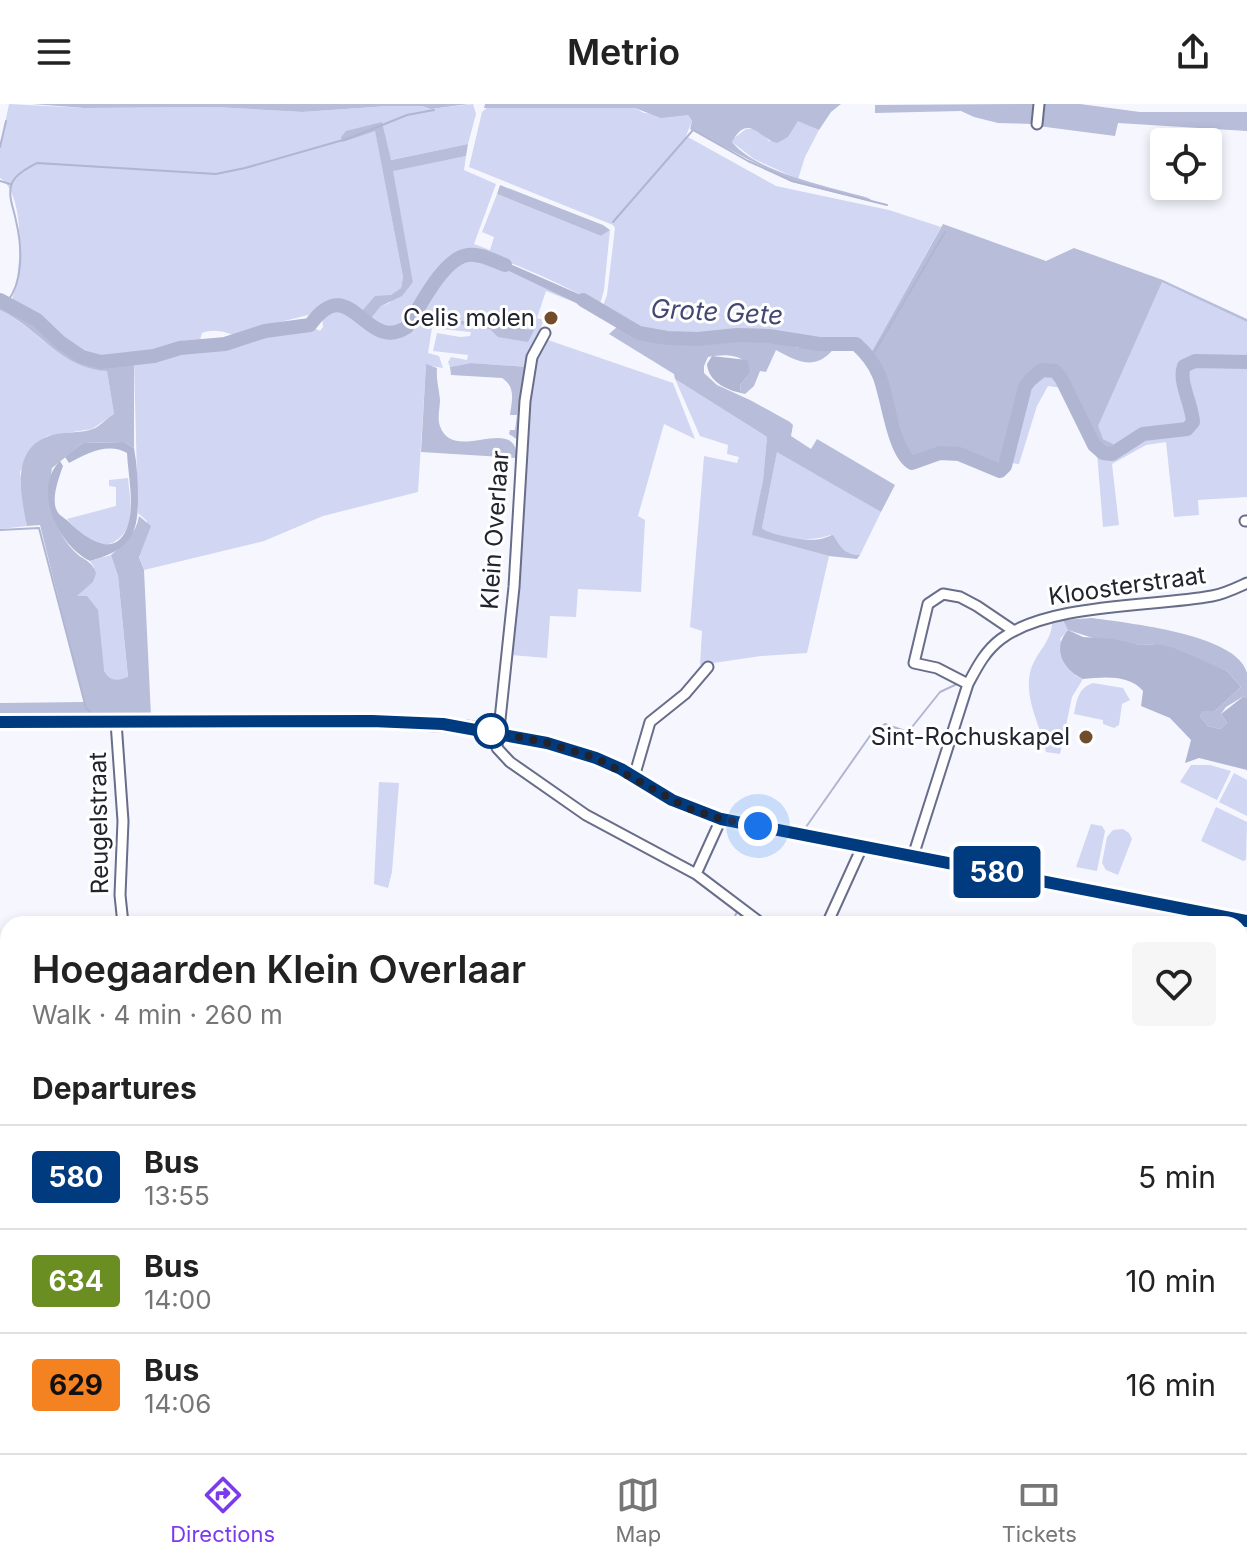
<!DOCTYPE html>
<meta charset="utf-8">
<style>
:root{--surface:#fff;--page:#f6f6f6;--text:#222;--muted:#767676;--line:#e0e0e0;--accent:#7c3aed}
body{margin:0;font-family:Inter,sans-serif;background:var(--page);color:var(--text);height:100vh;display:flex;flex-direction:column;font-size:30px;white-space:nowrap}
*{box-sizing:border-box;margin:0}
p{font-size:26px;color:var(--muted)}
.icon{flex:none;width:44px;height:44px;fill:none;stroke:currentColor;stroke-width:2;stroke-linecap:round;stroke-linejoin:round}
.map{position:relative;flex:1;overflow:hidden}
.drawer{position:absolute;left:0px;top:812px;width:1248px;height:538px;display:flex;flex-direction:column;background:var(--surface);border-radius:24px 24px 0 0;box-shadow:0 4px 12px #0003}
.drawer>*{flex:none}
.badge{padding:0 16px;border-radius:6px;font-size:28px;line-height:52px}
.controls{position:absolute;left:1150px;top:24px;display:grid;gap:16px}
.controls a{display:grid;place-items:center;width:72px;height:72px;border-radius:8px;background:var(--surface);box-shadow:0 4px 12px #0003;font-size:40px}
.you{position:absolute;width:40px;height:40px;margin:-20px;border:6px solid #fff;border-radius:50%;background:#1a73e8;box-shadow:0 0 0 12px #1a73e833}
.map>.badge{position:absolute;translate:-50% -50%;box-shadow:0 0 0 4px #fff}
h2{padding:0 32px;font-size:30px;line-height:72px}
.round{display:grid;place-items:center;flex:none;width:84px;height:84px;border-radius:8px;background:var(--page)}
.headline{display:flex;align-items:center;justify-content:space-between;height:136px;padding:0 32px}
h1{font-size:38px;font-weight:600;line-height:60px}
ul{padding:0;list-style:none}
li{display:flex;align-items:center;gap:24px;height:104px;padding:0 32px;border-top:2px solid var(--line)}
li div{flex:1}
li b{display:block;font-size:30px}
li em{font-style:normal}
li .badge{min-width:88px;font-weight:700;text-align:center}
header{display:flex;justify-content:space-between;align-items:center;height:104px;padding:0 32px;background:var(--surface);font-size:36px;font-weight:600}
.dock{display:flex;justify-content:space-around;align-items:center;height:112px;border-top:2px solid var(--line);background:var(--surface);font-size:22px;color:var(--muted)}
.dock a{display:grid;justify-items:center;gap:4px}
.dock .on{color:var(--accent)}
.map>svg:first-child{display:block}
</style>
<header><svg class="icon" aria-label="menu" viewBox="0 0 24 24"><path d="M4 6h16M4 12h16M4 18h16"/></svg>Metrio<svg class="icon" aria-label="share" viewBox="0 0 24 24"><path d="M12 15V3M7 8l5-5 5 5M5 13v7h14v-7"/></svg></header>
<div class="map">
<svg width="1247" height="1349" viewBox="0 0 1247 1349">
<rect width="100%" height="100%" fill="#f6f7fe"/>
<path fill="#d1d6f2" d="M9 0 84 4 215 3 302 8 388 2H422L431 5 473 0 476 10 468 40 390 56 382 18 343 37 375 26 403 173 401 184 391 192 375 193 361 208 352 199 340 196 308 211 264 222 238 233C227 228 214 224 202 229L200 236 134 251 96 254 69 239 12 196C21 169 27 92 0 74V43Z
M488 3 635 4 644 9 688 11 692 17 686 32 776 82 889 106 941 123 871 249C849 225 830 241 803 236 787 234 772 227 755 227 724 226 694 233 663 231 639 229 624 211 602 204L607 191 615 124 613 121 469 63 482 8Z
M798 16 819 26 805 53 798 75 754 55 732 38 733 35 746 25H758L769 37 788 33Z
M466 52 464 66 496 80 474 140 490 146 494 133 482 128 497 90 601 132 610 126 604 186 599 204 591 199 590 195C551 176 513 157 471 146L445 160 404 223 388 227 369 217 381 202 389 199 413 178 392 66Z
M467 154C501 153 545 185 576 199L546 187 537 214 544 216 529 251 528 263 471 259 450 263 448 258 451 253 467 256 468 251 433 247 437 229 460 233 470 232 471 228 432 224 428 249 439 252 443 264 426 261 418 388 323 412 264 437 144 466 139 452 147 417 138 409 134 259C152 256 170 249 188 247 202 244 217 247 231 243 252 237 301 214 320 227L323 223 322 212 336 205H345L379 232H394L407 228 449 165Z
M1162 177 1247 218V255L1201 254 1185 258 1178 270C1182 287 1199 311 1182 323L1142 328 1113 345 1112 340 1103 335 1097 322Z
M0 206C37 224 64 266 107 266L114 310 92 325 47 332 37 338 20 368 27 422 0 425Z
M548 236 673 279 695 335 664 320 638 412 645 416 641 488 578 485 576 513 550 512 547 554 511 551 530 282 535 254Z
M1247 261V393L1198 396 1199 411 1174 413 1166 338 1146 341 1112 360 1119 421 1103 423 1097 349 1112 354 1140 335 1188 328 1196 322V301L1184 271 1193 263Z
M1047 270 1055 274 1062 284 1048 282 1037 302 1019 360 1011 359 1029 290 1040 271Z
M675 275 767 333 763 376 753 431 829 452 807 549 761 552 700 561 702 527 690 523 704 352 737 359 739 353 727 350 728 341 700 332Z
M777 347 881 408 860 451C844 450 839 443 830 431 813 438 776 436 762 424Z
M128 374C129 388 133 405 129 418 127 427 121 434 114 438 94 448 79 428 67 415L116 402V383L109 382V376Z
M111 451 118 472 128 574 113 577 107 573 75 493 93 478 94 463 90 457Z
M1063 516 1068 526 1060 535 1076 572 1083 575 1072 593 1060 650 1046 648C1041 623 1024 595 1030 569 1034 549 1052 539 1052 518Z
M1093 579 1123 584 1130 596 1122 600 1119 621 1114 624 1103 620V616L1074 610C1077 596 1078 584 1093 579Z
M1191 661H1210L1231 667 1217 696 1180 678Z
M1234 669 1247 676V712L1219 698Z
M379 678 399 679 392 768 388 784 374 780Z
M1216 703 1247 718 1246 756 1243 757 1201 737Z
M1091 720 1102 722 1105 727 1097 767 1076 763Z
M1123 725 1129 729 1132 735 1118 771 1106 766 1102 759 1107 733 1113 726Z
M563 1342H720L717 1349H558Z"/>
<path fill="#b8bdda" d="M32 0H469L431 5 422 2H388L302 8 215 3 84 4Z
M485 0H841L831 8 819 26 798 17 788 33 777 39C760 35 748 8 732 38 757 69 830 83 868 94L876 99 792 78 690 25 692 17 688 11 661 14 635 4H484Z
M1036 0 1034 20 998 19 974 13 961 7 875 9V1Z
M1041 0H1080L1140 8H1247V27L1118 19 1115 32 1038 22Z
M382 18 391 56 468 40 466 52 393 67 413 178 402 192 381 202 369 217 361 208 375 192 391 191 401 184 403 173 375 27 342 38 341 33 346 27Z
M500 81 603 121 610 126 601 132 497 90Z
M943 120 1046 157 1074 144 1163 176 1247 215V218L1162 178 1098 322 1103 335 1113 340V345H1105L1098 340 1067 273C1025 225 1009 334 1003 357L995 360 959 344 909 354 890 288 871 249Z
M0 191H4L35 210 69 239 96 253 134 251V344L124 338 83 339 52 364C47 395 52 424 74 447 82 456 92 456 96 469L93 478 77 492H87L98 506 104 566C109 578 117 577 128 573L118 472 111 451C124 440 136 430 139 412L151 422 139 453 144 466 151 612H0V599L84 598 40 421 27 422C21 392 10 345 49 332 62 327 80 330 93 325 100 322 107 314 114 310L107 267C61 265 40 225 0 206Z
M499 209C508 220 519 226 534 226L528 238 498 233 490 225 448 218 449 216 477 218Z
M617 223 646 237 700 240 764 235 798 244 835 243C817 267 799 259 776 246L766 268 760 267 754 282 745 290 741 289 740 281 751 268C745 249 725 250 708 253L704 262V269L717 281 750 296 790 318 793 321 791 332 811 345 817 335 895 381 881 408 777 348 762 424C771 432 809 438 821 435 825 434 829 432 833 431 841 444 844 450 860 451L857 455 829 452 752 431 763 376 767 333 675 275 674 270 609 230Z
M471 259 528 263 518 336 509 330 510 326H515L517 311H510C512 296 516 283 502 274L451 271 450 263Z
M426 260 437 264C436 276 439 284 440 296 440 304 437 314 440 322 453 361 516 308 517 354L421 348Z
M1092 514C1126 519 1238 530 1247 569 1247 576 1247 586 1247 594L1244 592 1226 603 1221 610 1227 619 1220 625 1208 622 1200 612 1201 606 1215 607 1241 583 1227 567 1158 540 1140 541 1093 534 1068 526 1063 516Z"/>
<path fill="#b0b6d2" d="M490 151 590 195 591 199 599 204 597 209 490 158Z
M712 252 747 256 751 268 740 281 741 289C726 286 708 277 707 260Z
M124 338 134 344C137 361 138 377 138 395 138 434 128 446 90 457 59 442 31 386 60 357L63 362C59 374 49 398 59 410 62 413 66 415 69 418 87 436 119 458 129 417 134 397 128 370 127 349 108 338 86 350 69 359L65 353 83 339Z
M1068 526 1083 533 1113 535 1140 541 1158 540 1174 544 1227 567 1241 583 1215 607H1202L1200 612 1208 622 1220 625 1227 619 1221 610 1244 592 1247 594V666L1199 654 1185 659 1191 636 1170 614 1141 602 1143 587C1129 570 1103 573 1083 575 1062 565 1052 544 1068 526Z"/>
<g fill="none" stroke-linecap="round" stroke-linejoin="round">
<path stroke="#b0b6d2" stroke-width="2" d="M0 43 6 17
M0 77 10 80
M613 118 693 26 748 57 792 77 887 101
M7 198C24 177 22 142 16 117 14 105 7 91 12 79 16 70 28 64 37 59L216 70 245 64 350 34 407 11 434 6
M868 254 875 247 945 128
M1244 257 1247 263
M0 426 39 424 86 604 91 609
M806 723 872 629 885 620 908 628 940 588 957 580
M731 820 737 808"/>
<path stroke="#b0b6d2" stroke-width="14" d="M0 196 37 216 60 238 82 253 101 258 154 252 180 244 225 240 265 227 310 221C351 164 365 251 407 223 420 203 443 154 468 151 480 149 494 157 505 161
M583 196 639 229 667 234 698 235 737 231 769 232 819 240H856C865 248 874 259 879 271 888 292 893 348 912 359L940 349 959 350 1000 367 1005 362 1025 283 1030 276 1042 266 1055 267 1061 274 1094 341 1103 349 1112 350 1143 330 1187 325 1193 318C1192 300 1178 277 1184 262L1195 257 1247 258"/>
<defs>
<path id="minor" d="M1037 20 1039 0
M545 229 532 253 525 297 514 483 497 644 510 658 586 711 696 770
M1245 417H1247
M968 580 937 564 914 559 928 500 943 490 960 493 977 502 1014 527
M116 618 123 717 120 791 123 820
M634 673 650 618 685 590 708 563
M721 715 696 770 762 820
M913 752 968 580C977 563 985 547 1001 535 1049 499 1151 503 1212 492 1224 490 1236 484 1247 479
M827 820 862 743
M556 1349 560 1342"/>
<path id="major" d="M0 618 372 617 468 623 547 639 596 654 621 665 672 696 721 715 1247 817"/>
</defs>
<use href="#minor" stroke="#686d8a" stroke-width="13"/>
<use href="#major" stroke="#6d75ac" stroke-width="15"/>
<use href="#minor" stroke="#fff" stroke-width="9"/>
<use href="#major" stroke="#c0c7f5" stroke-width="11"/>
</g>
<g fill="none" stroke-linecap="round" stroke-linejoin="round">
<defs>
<path id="line" d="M0 618 372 617 443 620 547 639 596 654 621 665 672 696 721 715 1247 817"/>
</defs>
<use href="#line" stroke="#fff" stroke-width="18"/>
<use href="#line" stroke="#003b80" stroke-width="12"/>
<path stroke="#21232f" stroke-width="8" stroke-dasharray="0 14.4" d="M491 627 547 639 596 654 688 704 721 715 758 722"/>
</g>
<g fill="#724d29" stroke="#fff" stroke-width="3">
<circle cx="551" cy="214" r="8"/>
<circle cx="1086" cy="633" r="8"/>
</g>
<circle fill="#fff" stroke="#003b80" stroke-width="4" cx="491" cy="627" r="16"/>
<g text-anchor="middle" stroke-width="6" stroke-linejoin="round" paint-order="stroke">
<g font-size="24" fill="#21232f" stroke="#fff" text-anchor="end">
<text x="535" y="222">Celis molen</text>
<text x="1070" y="641">Sint-Rochuskapel</text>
</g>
<g font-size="24" fill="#21232f" stroke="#fff">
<text transform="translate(495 426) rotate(-86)" y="8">Klein Overlaar</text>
<text transform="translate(1127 482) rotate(-8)" y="8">Kloosterstraat</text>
<text transform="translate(99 719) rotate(-91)" y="8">Reugelstraat</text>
</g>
<g font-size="26" font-style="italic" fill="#434873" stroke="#fff">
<text transform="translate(717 208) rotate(3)" y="9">Grote Gete</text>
</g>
</g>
</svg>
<div class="controls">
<a><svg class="icon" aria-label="locate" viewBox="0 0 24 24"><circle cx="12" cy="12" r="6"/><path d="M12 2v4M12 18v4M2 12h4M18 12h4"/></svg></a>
</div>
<div class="you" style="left:758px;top:722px"></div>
<b class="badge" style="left:997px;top:768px;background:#003b80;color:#fff">580</b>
<section class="drawer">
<div class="headline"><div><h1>Hoegaarden Klein Overlaar</h1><p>Walk · 4 min · 260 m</p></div><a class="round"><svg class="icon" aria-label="heart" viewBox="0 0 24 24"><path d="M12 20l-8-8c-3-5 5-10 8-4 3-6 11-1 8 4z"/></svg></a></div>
<h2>Departures</h2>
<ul>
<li><span class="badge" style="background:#003b80;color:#fff">580</span><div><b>Bus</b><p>13:55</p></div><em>5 min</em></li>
<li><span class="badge" style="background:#6b8e23;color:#fff">634</span><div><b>Bus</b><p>14:00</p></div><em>10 min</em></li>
<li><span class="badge" style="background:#f58220;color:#111">629</span><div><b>Bus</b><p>14:06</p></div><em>16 min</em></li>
</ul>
</section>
</div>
<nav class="dock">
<a class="on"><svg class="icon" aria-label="directions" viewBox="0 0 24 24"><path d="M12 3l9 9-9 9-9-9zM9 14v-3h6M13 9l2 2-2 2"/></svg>Directions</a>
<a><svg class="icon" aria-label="map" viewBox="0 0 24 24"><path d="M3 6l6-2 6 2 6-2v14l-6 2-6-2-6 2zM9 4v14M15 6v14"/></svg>Map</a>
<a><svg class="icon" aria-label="tickets" viewBox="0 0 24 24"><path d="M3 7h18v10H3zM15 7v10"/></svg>Tickets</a>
</nav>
